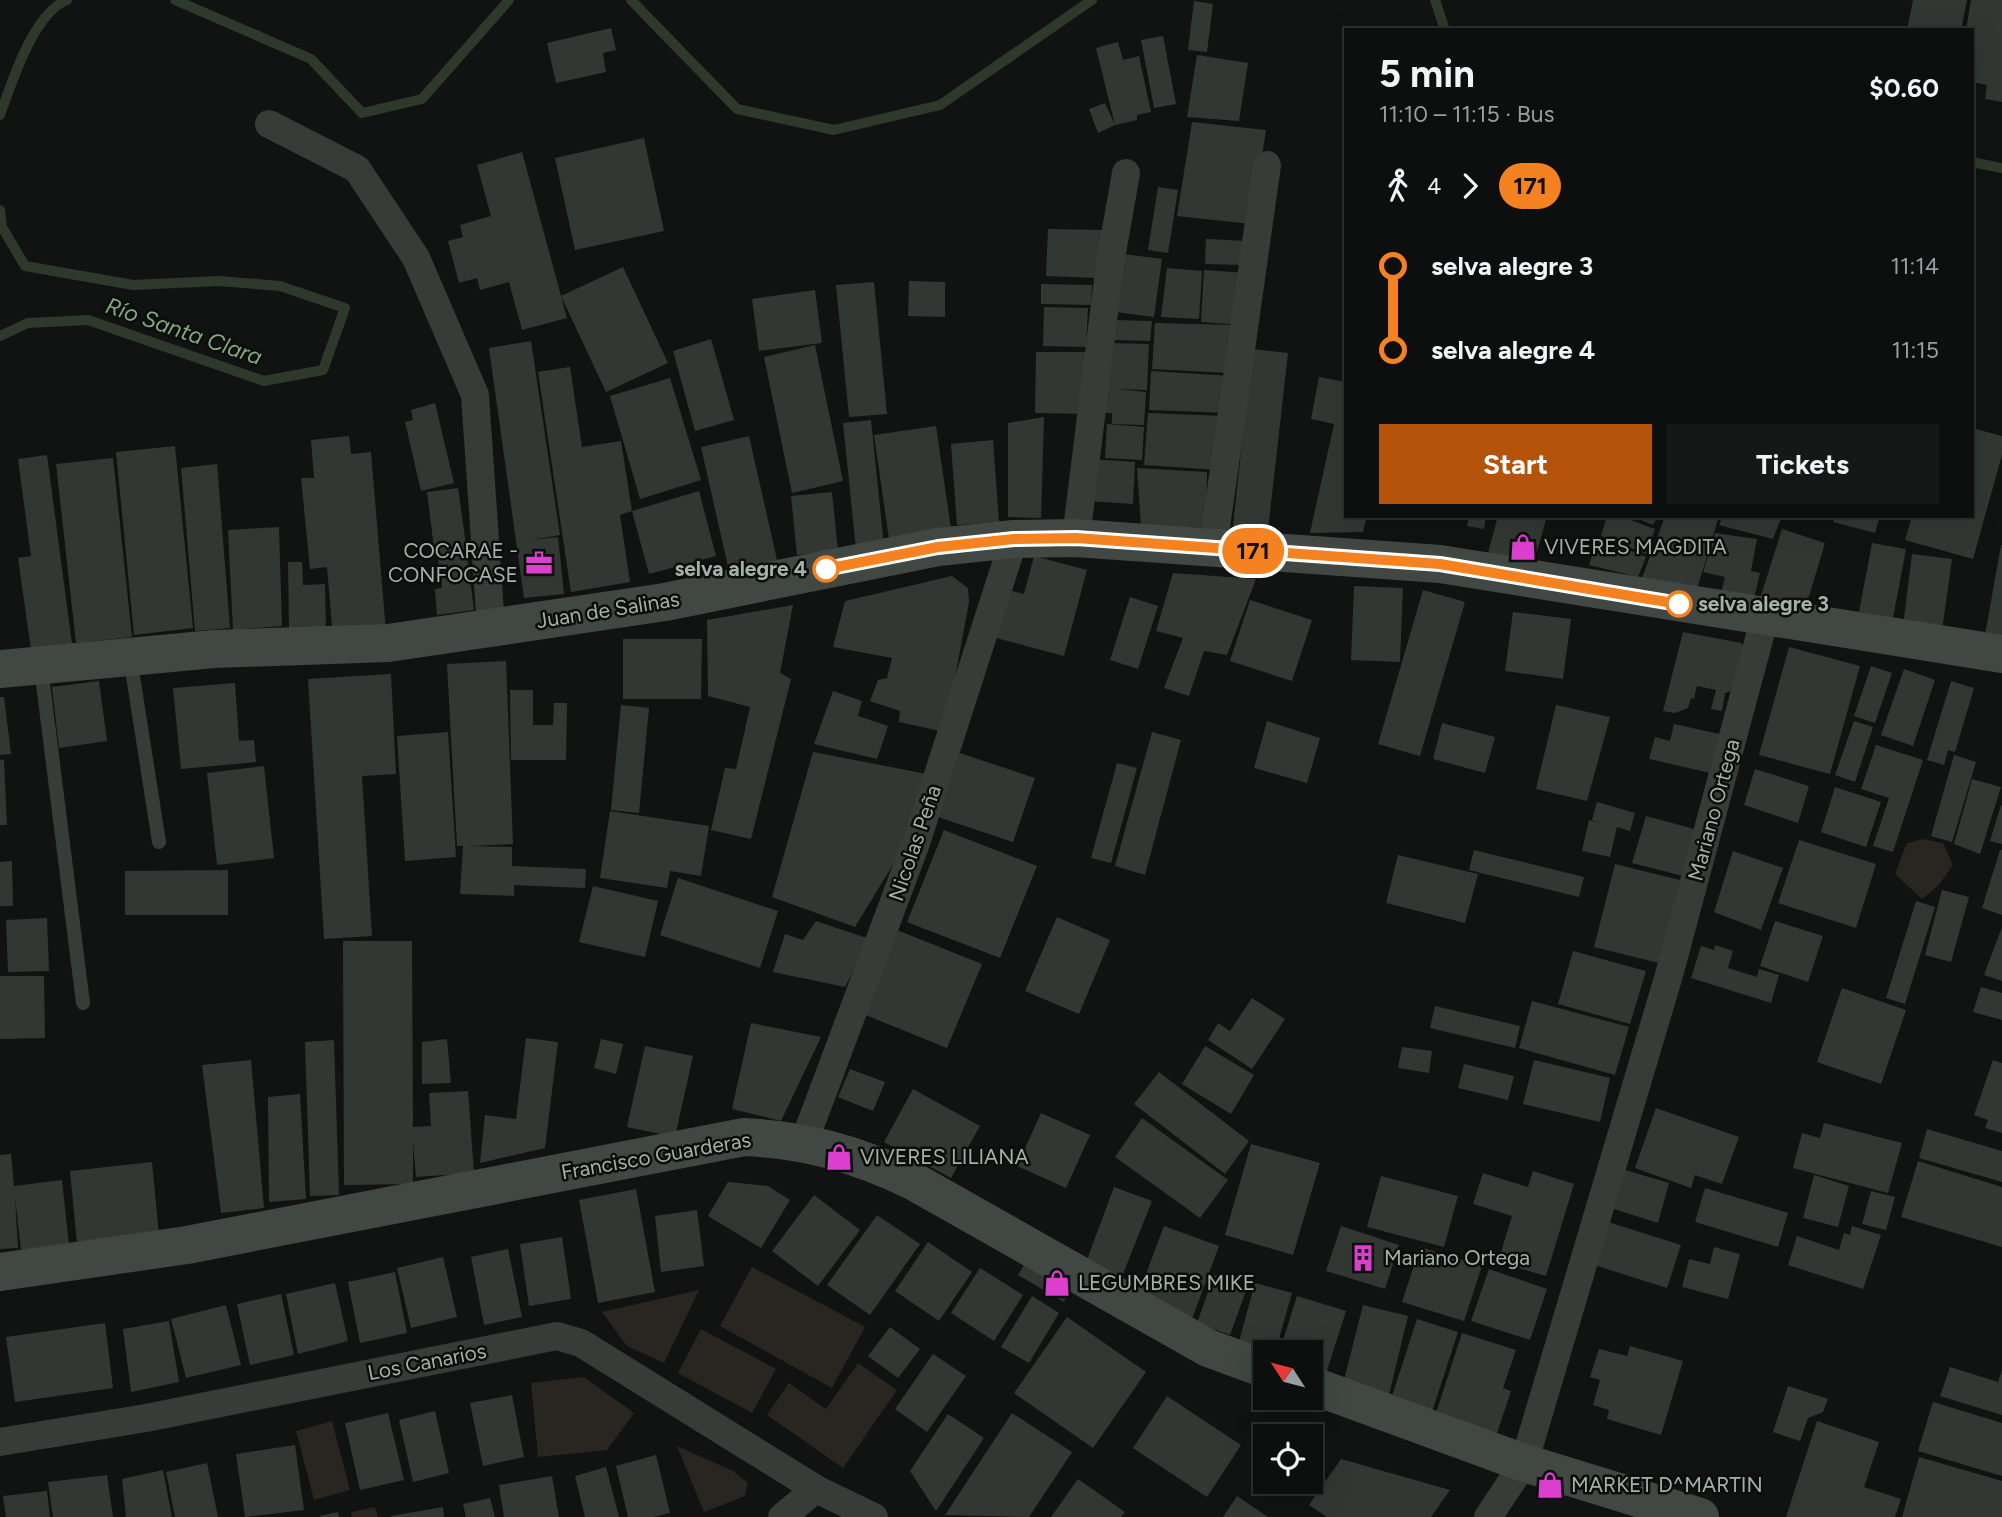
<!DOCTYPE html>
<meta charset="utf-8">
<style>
:root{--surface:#0d0e0e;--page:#161717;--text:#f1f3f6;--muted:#9a9c9e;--line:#2d2e2e;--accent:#b45309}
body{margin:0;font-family:Figtree,sans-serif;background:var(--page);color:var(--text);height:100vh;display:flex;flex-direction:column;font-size:26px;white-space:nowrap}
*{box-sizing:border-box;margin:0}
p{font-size:23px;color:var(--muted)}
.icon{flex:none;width:38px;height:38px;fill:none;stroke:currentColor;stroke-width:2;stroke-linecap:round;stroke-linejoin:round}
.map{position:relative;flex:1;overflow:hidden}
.side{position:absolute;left:1344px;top:28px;width:630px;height:490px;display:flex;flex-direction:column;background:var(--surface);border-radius:0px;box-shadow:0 7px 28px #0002,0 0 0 2px var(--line)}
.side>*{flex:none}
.badge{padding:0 14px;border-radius:23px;font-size:24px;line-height:46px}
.needle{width:46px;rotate:306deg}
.buttons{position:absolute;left:1253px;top:1340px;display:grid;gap:14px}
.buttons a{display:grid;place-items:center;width:70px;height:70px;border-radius:0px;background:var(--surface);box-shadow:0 7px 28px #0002,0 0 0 2px var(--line);font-size:35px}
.map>.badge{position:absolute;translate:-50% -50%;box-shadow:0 0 0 4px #fff}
.legs{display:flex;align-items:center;gap:10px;height:77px;padding:0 35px;font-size:23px}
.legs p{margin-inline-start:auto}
.summary{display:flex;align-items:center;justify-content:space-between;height:119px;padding:0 35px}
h1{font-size:38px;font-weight:700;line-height:52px}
.cta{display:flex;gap:14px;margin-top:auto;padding:14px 35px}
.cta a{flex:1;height:80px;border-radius:0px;background:var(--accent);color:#fff;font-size:28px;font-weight:700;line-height:80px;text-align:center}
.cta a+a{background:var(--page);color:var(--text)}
ul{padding:0 35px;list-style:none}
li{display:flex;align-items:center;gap:24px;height:84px;font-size:26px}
li i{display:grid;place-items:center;width:10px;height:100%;margin:0 9px;background:currentColor}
li i::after{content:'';width:18px;height:18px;margin:-9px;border:5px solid;border-radius:50%;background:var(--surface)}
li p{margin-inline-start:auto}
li:first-child i{background:linear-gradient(#0000 50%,currentColor 0)}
li:last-child i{background:linear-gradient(currentColor 50%,#0000 0)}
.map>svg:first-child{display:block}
</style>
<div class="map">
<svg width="2002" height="1517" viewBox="0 0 2002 1517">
<rect width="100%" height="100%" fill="#111212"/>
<path fill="#292622" d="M1923 839 1943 843 1953 865 1938 886 1922 899 1895 874 1907 843Z
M752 1267 865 1327 832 1388 720 1326Z
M699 1290 664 1363 627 1346 602 1312Z
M701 1329 776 1369 752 1413 678 1373Z
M858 1363 897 1390 843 1468 767 1415 789 1383 826 1409Z
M584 1377 634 1413 607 1450 538 1457 531 1383Z
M332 1421 350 1490 314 1500 296 1431Z
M677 1446 733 1471 748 1483 745 1496 704 1512Z
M375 1507 378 1517H352L351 1512Z"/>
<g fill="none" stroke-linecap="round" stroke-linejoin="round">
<path stroke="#2e392c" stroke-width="10" d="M175 0 311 59 362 113 422 99 509 0
M631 0 737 109 834 130 940 105 1092 0
M1435 0 1445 30
M0 115C12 82 33 14 67 0
M1972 162 2002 168
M0 210 2 227 25 266 133 285 219 281 280 286 345 308 323 370 264 381 88 320 28 323 0 336"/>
</g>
<path fill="#333734" d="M1913 0H1967L1961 30H1907Z
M1971 0H2002V102L1985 99 1987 85 1972 82V30H1966Z
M1194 1 1213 4 1207 52 1188 50Z
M611 28 616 50 603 53 606 72 556 83 547 43Z
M1163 36 1176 104 1154 108 1141 40Z
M1118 42 1123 60 1139 56 1151 112 1137 115V120L1115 125 1096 48Z
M1197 55 1248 63 1239 121 1187 117Z
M1105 103 1115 125 1098 133 1089 109Z
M1192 122 1266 130 1251 224 1177 216Z
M644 138 664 231 575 250 555 158Z
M522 152 567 318 522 330 509 282 480 290 477 278 459 283 448 241 463 237 460 225 491 216 477 165Z
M1158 187 1178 190 1168 253 1148 250Z
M1048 229 1103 230 1101 278 1046 276Z
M1206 239 1248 241 1247 265 1205 264Z
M1124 254 1162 259 1154 317 1116 312Z
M623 267 668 363 606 392 561 296Z
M1167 268 1202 271 1199 319 1161 317Z
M1204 270 1246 273 1242 325 1201 322Z
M909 281 945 282V317L908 316Z
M874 282 887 414 849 417 836 285Z
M1041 284 1092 285 1091 305 1041 304Z
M815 290 822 343 759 351 752 299Z
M1044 307 1088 308 1086 347 1043 346Z
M1114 320 1152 321 1150 341 1113 340Z
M1155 323 1232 325 1228 373 1152 369Z
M711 339 734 420 695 431 673 351Z
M531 341 560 535 531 540 558 537 564 594 524 598 489 348Z
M1107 343 1149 344 1147 390 1118 389 1146 392 1144 425 1112 424V413H1105Z
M815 345 843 481 792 493 764 357Z
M1252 349 1288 353 1268 530 1233 526Z
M1036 352H1086L1085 414 1035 413Z
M570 367 582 447 621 441 632 511 699 491 716 556 649 574 632 511 620 515 630 582 571 592 538 372Z
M1151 371 1231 376 1227 413 1149 410Z
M1319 377 1346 382V516H1367L1363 532 1310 533 1334 424 1311 419Z
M670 378 701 480 640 499 610 396Z
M435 403 454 483 421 491 405 422 413 420 411 410Z
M1148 413 1227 416 1218 470 1144 465Z
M1044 417 1041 518 1008 517V423Z
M871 420 884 546 856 549 843 423Z
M1107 424 1144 427 1142 460 1105 458Z
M936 426 951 529 889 539 874 435Z
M1972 428 2002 436V455L1973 559 1905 540 1912 516H1972Z
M349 436 351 454 371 452 386 632 333 637 327 567 310 569 301 478H314L311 440Z
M749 436 777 560 729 571 701 447Z
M993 440 999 522 957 525 951 444Z
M175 446 193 628 134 635 116 452Z
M47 455 72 644 31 650 18 558 31 556 18 459Z
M113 458 132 637 76 643 56 464Z
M1090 459 1135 462 1133 504 1087 501Z
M217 464 230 628 195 631 181 468Z
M1137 468 1207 472 1206 528 1141 525Z
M458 488 467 552 435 556 427 492Z
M832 492 838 550 797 555 791 496Z
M1469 516H1486L1484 529 1467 526Z
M1498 516H1547L1533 566 1488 553Z
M1607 516H1620L1655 529 1646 554 1601 536Z
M1631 516H1658L1653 525Z
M1665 516H1719L1696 592 1641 581Z
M1723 516H1782L1773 539 1719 525Z
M1835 516H1880L1875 533 1833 522Z
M279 527 282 626 233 630 228 530Z
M1782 529 1825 543 1803 616 1759 602Z
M1715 533 1757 539 1751 571 1760 573 1753 603 1720 597 1725 577 1703 572Z
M1598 537 1646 557 1638 577 1589 565Z
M1872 543 1906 549 1893 618 1859 612Z
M2001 545H2002V638L1985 635Z
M1912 554 1952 559 1942 631 1903 626Z
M467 555 474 610 437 615 435 589 442 588 438 558Z
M1034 556 1087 570 1064 656 992 637 1005 589 1024 594Z
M288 562H302L303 585 325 584 326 630 289 631Z
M1173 573 1256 579 1227 655 1204 651 1189 696 1164 688 1183 638 1156 631Z
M952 576 968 588 969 602 945 732 899 722 900 711 870 701 878 680 887 678 892 658 833 647 845 601Z
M1354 586 1403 588 1400 662 1351 660Z
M1423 590 1465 602 1420 756 1378 744Z
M1130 597 1158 606 1138 669 1110 660Z
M1250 600 1312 620 1292 681 1230 661Z
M793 605 780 673 791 679 751 839 711 830 725 768 736 769 750 707 708 696 707 620Z
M1513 612 1571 619 1563 679 1505 671Z
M1683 632 1741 643 1749 654 1741 687 1725 693 1722 711 1711 709 1716 690 1697 686 1694 699 1691 698 1688 708 1675 713 1663 711Z
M623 639H702L701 699H623Z
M1789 647 1860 666 1830 774 1759 755Z
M506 661 513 844 469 846 512 847V866L586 869 585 888 514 885V896L460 894 463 846H457L447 664Z
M1871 666 1892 673 1875 723 1854 716Z
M1904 669 1935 680 1913 746 1881 735Z
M391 674 396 774 362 776 372 936 324 939 308 679Z
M99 681 107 741 59 748 52 687Z
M1951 681 1974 688 1955 752 1948 750 1944 765 1927 760Z
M235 683 239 741 254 740 256 762 181 769 173 688Z
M510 690H533V725H553L554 703H567L566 760H511Z
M833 691 862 701 858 716 888 726 877 759 814 744Z
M0 697H4L11 754 0 755Z
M621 705 649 708 639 813 611 810Z
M1556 705 1610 717 1587 801 1536 789Z
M1267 721 1320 738 1307 783 1254 768Z
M1854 721 1873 727 1855 782 1835 775Z
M1442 723 1495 737 1485 773 1433 759Z
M1674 724 1724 735 1715 774 1649 759 1655 737 1670 741Z
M448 732 456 857 405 861 397 736Z
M1152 732 1181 740 1145 875 1115 866Z
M1876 745 1923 760 1893 852 1873 846 1889 798 1861 789Z
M813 752 927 774 908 840 855 927 772 897Z
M960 753 1035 778 1013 842 938 817Z
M1954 755 1976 762 1952 842 1931 836Z
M0 760H4L7 825H0Z
M1117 763 1137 768 1111 863 1091 858Z
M264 766 274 858 217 865 207 773Z
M1755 769 1809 786 1798 823 1744 805Z
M1972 779 2001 787 1980 854 1954 844Z
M1835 787 1881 802 1866 847 1821 832Z
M1597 802 1635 813 1630 831 1617 827 1610 857 1582 851 1589 820 1604 824 1592 820Z
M2001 805H2002V844L1990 841Z
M610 811 709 826 701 876 670 871 667 888 600 878Z
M1646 816 1698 830 1683 876 1632 863Z
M944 830 1037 866 1000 958 907 922Z
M1799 840 1876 864 1856 928 1778 903Z
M1474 850 1584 877 1579 897 1469 870Z
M2000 850H2002V915L1982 908Z
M1733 851 1783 868 1761 930 1714 912Z
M1398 855 1478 874 1465 923 1386 903Z
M12 861 13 906H0V862Z
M1615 864 1680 880 1659 963 1594 947Z
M228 870V915H125V871Z
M678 878 778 911 760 968 660 935Z
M593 886 658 901 645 957 579 942Z
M1942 890 1969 897 1951 962 1925 955Z
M1916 901 1935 907 1905 1004 1886 998Z
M1057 917 1110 940 1079 1014 1025 991Z
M47 918 49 971 8 972 6 920Z
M816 921 870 939 845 987 773 972 785 934 803 940Z
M1775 921 1823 936 1808 982 1760 966Z
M2002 927V981L1984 975Z
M897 930 982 964 947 1048 863 1014Z
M343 941H412L413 1127 431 1126 429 1093 468 1091 474 1173 416 1177 413 1142V1184L344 1185Z
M1715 945 1733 951 1728 968 1757 977 1759 969 1779 975 1771 1003 1691 978 1701 946 1714 950Z
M1573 951 1646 971 1630 1024 1558 1004Z
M0 976H44L45 1038 0 1039Z
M1981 987 2002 993V1020L1973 1012Z
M1842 988 1906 1010 1881 1084 1817 1062Z
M1252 998 1285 1019 1252 1069 1208 1040 1218 1023 1230 1031Z
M1532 1001 1629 1027 1615 1075 1519 1048Z
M1435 1006 1520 1026 1515 1048 1430 1028Z
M751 1023 821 1037 781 1121 732 1109Z
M526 1038 558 1042 545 1148 480 1163 485 1115 516 1119Z
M447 1039 451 1083 422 1084V1042Z
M601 1039 623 1044 616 1074 594 1068Z
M334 1040 339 1195 310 1196 305 1042Z
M645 1046 693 1056 675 1137 627 1127Z
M1205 1046 1254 1075 1231 1114 1182 1084Z
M1402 1047 1432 1051 1429 1073 1398 1068Z
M251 1060 264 1208 221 1213 202 1065Z
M1534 1060 1610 1078 1600 1122 1523 1104Z
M1993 1060 2002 1063V1133L1985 1128 1988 1120 1974 1115Z
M1464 1064 1514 1076 1508 1100 1458 1088Z
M850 1069 885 1082 873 1111 838 1097Z
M1159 1072 1249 1141 1225 1174 1134 1104Z
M913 1089 980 1126 951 1178 884 1142Z
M300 1094 306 1199 269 1202 268 1097Z
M1656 1108 1739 1137 1722 1184 1695 1175 1691 1188 1635 1168Z
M1041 1113 1090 1135 1066 1188 1017 1166Z
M1142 1118 1228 1180 1200 1218 1115 1157Z
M1824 1123 1902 1143 1888 1193 1793 1168 1802 1133 1820 1138Z
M1927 1129 2002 1151V1182L1919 1158Z
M1251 1144 1320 1163 1293 1255 1225 1235Z
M11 1154 14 1186 62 1180 69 1245 21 1250 15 1197 18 1248 0 1249V1155Z
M1918 1161 2002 1187V1247L1901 1217Z
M152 1162 159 1235 77 1243 70 1171Z
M1625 1170 1669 1183 1658 1223 1614 1209Z
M1533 1171 1574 1184 1546 1276 1498 1262 1512 1216 1473 1204 1483 1173 1528 1187Z
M1814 1175 1849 1186 1838 1227 1803 1218Z
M1381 1176 1458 1196 1444 1247 1367 1227Z
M728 1182 768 1186 790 1200 761 1248 708 1216Z
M1114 1187 1152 1201 1121 1279 1085 1265Z
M1705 1188 1788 1213 1778 1247 1695 1222Z
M636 1189 655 1292 598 1303 579 1200Z
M1871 1191 1895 1197 1886 1230 1862 1224Z
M814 1195 860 1230 818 1286 772 1251Z
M697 1210 704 1266 661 1272 655 1216Z
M877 1215 920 1244 870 1315 827 1285Z
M1605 1221 1681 1245 1667 1288 1591 1264Z
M1164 1226 1219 1246 1192 1319 1137 1298Z
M1341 1226 1399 1245 1385 1289 1326 1271Z
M1852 1226 1881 1235 1863 1289 1788 1265 1797 1236 1839 1250 1844 1233 1850 1235Z
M562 1237 571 1299 529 1306 520 1244Z
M928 1242 972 1272 939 1321 895 1291Z
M1420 1247 1482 1266 1464 1321 1402 1302Z
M1714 1247 1740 1254 1728 1299 1682 1287 1689 1259 1710 1264Z
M508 1249 522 1317 484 1325 471 1257Z
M443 1257 457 1317 411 1328 397 1268Z
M1028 1258 1074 1276 1064 1302 1018 1275Z
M980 1268 1023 1295 994 1341 951 1313Z
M1489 1269 1547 1289 1530 1340 1471 1321Z
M395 1272 407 1333 360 1343 348 1282Z
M1214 1275 1247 1288 1230 1335 1197 1323Z
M335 1283 348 1341 298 1354 286 1294Z
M1255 1283 1292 1293 1275 1353 1238 1345Z
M281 1294 294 1355 250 1365 237 1304Z
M1032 1296 1059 1313 1029 1363 1001 1347Z
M1297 1296 1346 1311 1324 1380 1311 1376V1353H1279Z
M226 1305 241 1365 186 1378 171 1319Z
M1363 1305 1408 1316 1388 1399 1342 1388Z
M1067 1317 1146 1372 1093 1448 1014 1393Z
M1417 1319 1458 1332 1432 1412 1391 1399Z
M169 1321 179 1382 131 1392 123 1329Z
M105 1323 113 1388 15 1402 6 1337Z
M890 1327 920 1349 898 1378 868 1356Z
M1462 1333 1516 1350 1503 1388 1511 1391 1497 1433 1436 1413Z
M1630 1346 1683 1361 1661 1435 1607 1419 1609 1410 1593 1405 1600 1380 1590 1377 1599 1349 1627 1356Z
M933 1354 966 1376 927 1432 895 1409Z
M1950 1367 1998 1382 2002 1370V1415L1940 1396Z
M1788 1386 1828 1399 1823 1412 1808 1418 1800 1441 1773 1432Z
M512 1395 524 1457 483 1466 470 1403Z
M1167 1396 1241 1445 1207 1497 1133 1448Z
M1933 1402 2002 1423V1476L1918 1451Z
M435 1411 449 1473 413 1482 399 1420Z
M388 1413 404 1480 360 1490 345 1423Z
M1012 1413 1072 1452 1029 1517 945 1515Z
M948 1414 984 1438 936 1511 910 1471Z
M1817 1421 1879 1442 1864 1487 1901 1499 1895 1517H1786Z
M295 1445 304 1510 245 1517 236 1454Z
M656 1455 670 1513 653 1517H628L616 1466Z
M1919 1457 2002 1481V1517H1902Z
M1341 1459 1450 1490 1431 1517H1327L1309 1505Z
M207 1463 218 1517H175L166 1472Z
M606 1467 619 1517H585L575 1476Z
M163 1470 172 1517H126L122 1479Z
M107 1475 113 1517H53L48 1482Z
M552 1476 559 1517H504L499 1485Z
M1078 1479 1125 1512 1121 1517H1051Z
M47 1491 50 1517H6L3 1496Z
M1237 1496 1268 1517H1223Z
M490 1498 495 1517H466L463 1504Z
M443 1507 444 1517H391V1516Z
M338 1512 339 1517H320V1516Z"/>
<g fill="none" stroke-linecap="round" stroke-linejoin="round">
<path stroke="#383c39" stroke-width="14" d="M130 657 159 842
M41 668 83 1003"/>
<path stroke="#383c39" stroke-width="28" d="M269 124 357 169 416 258 475 395 491 628
M1076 538 1110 264 1126 173
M1213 548 1267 165
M804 1142 916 843 1014 539
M0 1442 146 1418 557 1336 581 1343 816 1489
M782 1517 816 1489 874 1517
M1488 1517 1524 1463 1669 975 1765 617"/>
<path stroke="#414742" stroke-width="38" d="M0 669 214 649 388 643 665 602 938 547 1014 539 1076 538 1440 564 2002 654
M0 1272 187 1245 744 1137C807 1140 856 1154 913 1181L1208 1348 1265 1369
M1311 1385 1524 1463 1700 1517"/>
</g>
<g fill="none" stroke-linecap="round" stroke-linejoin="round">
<defs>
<path id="line-1" d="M826 569 938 547 1014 539 1076 538 1440 564 1679 604"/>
</defs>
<use href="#line-1" stroke="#fff" stroke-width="16"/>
<use href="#line-1" stroke="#f58220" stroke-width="10"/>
</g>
<defs>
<symbol id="shop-bare" viewBox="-9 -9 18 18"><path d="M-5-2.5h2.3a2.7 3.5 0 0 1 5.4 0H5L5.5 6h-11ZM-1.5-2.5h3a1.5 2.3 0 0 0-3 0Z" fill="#dc3fce" stroke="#0c0d0d" stroke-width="2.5" paint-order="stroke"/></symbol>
<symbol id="office-bare" viewBox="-9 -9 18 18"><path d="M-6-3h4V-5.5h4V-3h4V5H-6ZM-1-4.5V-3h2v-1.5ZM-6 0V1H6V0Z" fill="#dc3fce" stroke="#0c0d0d" stroke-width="2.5" paint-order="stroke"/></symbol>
<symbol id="building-bare" viewBox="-9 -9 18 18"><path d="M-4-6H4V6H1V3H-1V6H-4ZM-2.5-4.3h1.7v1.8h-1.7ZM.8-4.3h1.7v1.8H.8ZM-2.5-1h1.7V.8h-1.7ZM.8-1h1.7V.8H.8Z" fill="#dc3fce" stroke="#0c0d0d" stroke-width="2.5" paint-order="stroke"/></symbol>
</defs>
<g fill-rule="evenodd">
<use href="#shop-bare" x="1504" y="528" width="38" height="38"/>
<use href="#office-bare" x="520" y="544" width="38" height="38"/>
<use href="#shop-bare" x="820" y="1138" width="38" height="38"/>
<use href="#building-bare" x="1344" y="1239" width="38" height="38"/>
<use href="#shop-bare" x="1038" y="1264" width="38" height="38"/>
<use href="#shop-bare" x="1531" y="1466" width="38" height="38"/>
</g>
<g fill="#fff" stroke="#f58220" stroke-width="3.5">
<circle cx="826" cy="569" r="12"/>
<circle cx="1679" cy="604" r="12"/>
</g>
<g text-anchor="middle" stroke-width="5" stroke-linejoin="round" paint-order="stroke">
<g font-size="21" fill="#a4b1a6" stroke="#0c0d0d" text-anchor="start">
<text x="1544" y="554">VIVERES MAGDITA</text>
<text x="518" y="558" text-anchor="end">COCARAE -<tspan x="518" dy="24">CONFOCASE</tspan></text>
<text x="860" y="1164">VIVERES LILIANA</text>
<text x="1384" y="1265">Mariano Ortega</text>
<text x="1078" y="1290">LEGUMBRES MIKE</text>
<text x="1571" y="1492">MARKET D^MARTIN</text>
</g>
<g font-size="21" font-weight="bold" fill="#a4b1a6" stroke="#0c0d0d" text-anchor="end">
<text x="807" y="576">selva alegre 4</text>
<text x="1698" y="611" text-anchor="start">selva alegre 3</text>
</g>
<g font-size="21" fill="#a4b1a6" stroke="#0c0d0d">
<text transform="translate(608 610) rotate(-9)" y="7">Juan de Salinas</text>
<text transform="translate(1714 810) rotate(-75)" y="7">Mariano Ortega</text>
<text transform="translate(915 843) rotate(-71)" y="7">Nicolas Peña</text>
<text transform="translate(656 1156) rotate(-10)" y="7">Francisco Guarderas</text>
<text transform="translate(427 1362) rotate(-11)" y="7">Los Canarios</text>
</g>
<g font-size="23" font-style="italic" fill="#83a97e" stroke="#0c0d0d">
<text transform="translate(184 331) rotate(19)" y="8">Río Santa Clara</text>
</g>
</g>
</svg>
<div class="buttons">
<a><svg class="needle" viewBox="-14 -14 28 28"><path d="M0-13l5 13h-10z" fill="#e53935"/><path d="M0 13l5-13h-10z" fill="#9a9c9e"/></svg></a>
<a><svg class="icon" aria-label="locate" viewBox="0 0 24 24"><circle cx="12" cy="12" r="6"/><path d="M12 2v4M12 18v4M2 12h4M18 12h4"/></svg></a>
</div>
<b class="badge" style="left:1253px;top:551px;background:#f58220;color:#111">171</b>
<section class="side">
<div class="summary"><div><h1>5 min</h1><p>11:10 – 11:15 · Bus</p></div><b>$0.60</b></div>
<div class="legs"><svg class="icon" aria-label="walk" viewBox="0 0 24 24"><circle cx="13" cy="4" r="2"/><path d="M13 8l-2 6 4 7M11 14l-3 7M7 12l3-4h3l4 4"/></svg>4<svg class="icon" aria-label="forward" viewBox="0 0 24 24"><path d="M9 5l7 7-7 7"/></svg><b class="badge" style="background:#f58220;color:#111">171</b></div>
<ul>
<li><i style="color:#f58220"></i><b>selva alegre 3</b><p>11:14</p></li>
<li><i style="color:#f58220"></i><b>selva alegre 4</b><p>11:15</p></li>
</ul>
<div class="cta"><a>Start</a><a>Tickets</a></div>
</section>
</div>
